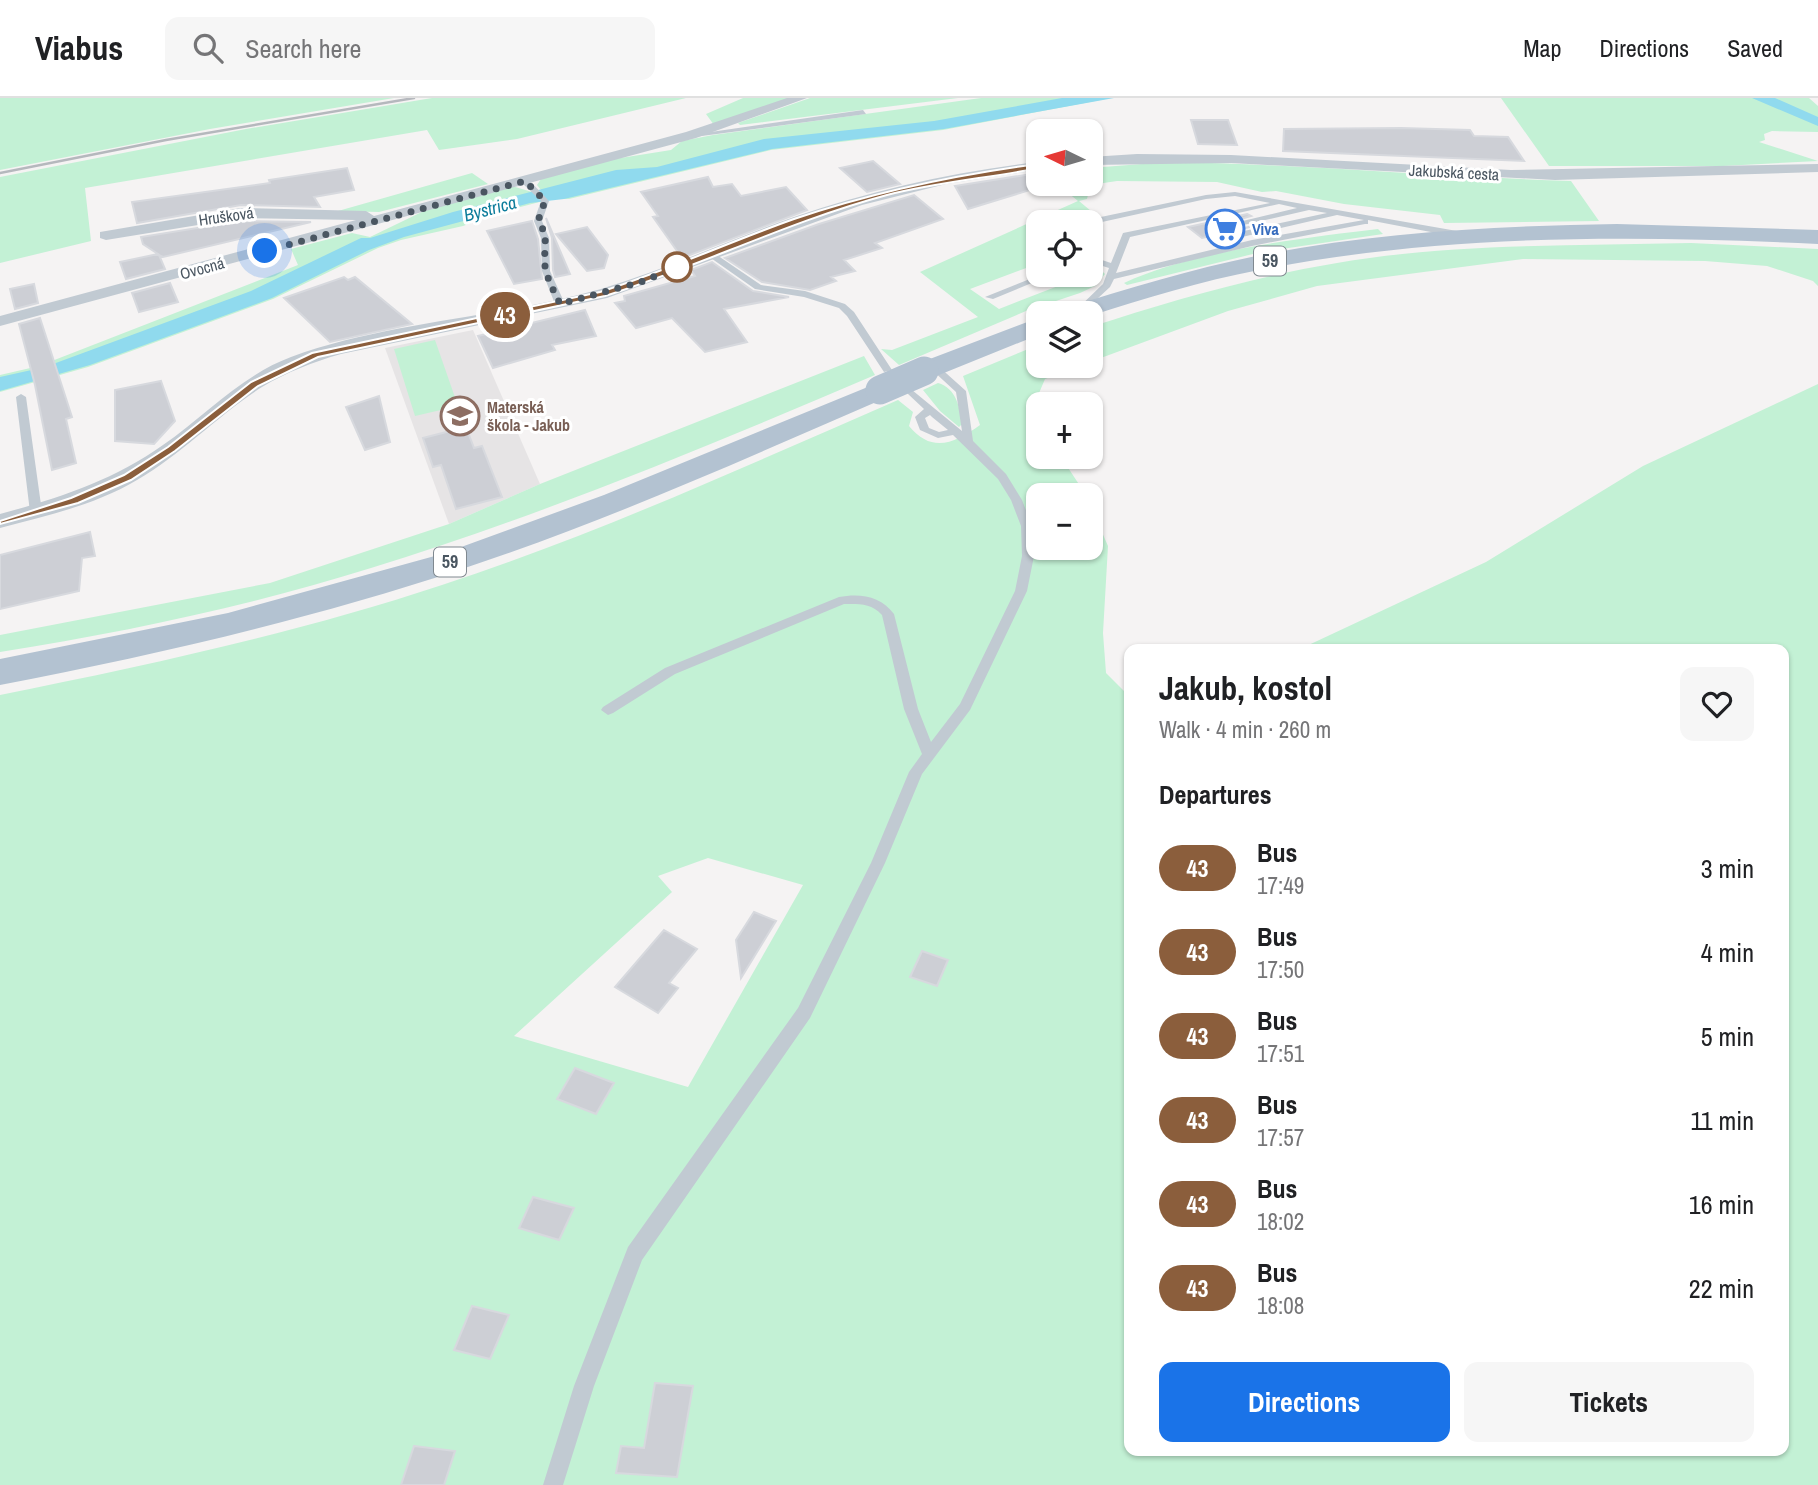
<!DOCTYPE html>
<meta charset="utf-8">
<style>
:root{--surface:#fff;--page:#f6f6f6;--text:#202124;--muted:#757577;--line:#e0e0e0;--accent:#1a73e8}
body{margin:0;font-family:"Archivo Narrow",sans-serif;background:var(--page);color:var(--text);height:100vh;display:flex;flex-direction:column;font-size:26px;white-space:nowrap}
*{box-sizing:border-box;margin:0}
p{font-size:23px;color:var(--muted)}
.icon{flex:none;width:38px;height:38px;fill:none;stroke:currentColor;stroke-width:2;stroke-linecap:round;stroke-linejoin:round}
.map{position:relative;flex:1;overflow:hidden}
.details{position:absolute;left:1124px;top:546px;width:665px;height:812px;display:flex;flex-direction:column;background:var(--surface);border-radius:14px;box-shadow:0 2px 5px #0004}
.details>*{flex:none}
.badge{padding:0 14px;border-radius:23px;font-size:24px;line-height:46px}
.needle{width:46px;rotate:275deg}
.controls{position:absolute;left:1026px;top:21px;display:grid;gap:14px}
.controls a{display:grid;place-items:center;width:77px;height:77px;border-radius:14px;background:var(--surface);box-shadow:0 2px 5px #0004;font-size:35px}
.you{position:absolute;width:35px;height:35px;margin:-18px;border:5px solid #fff;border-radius:50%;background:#1a73e8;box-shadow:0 0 0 10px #1a73e833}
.map>.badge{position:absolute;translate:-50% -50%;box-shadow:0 0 0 4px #fff}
h2{padding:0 35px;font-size:26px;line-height:63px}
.round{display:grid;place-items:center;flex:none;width:74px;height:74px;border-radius:14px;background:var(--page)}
.headline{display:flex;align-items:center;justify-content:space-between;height:119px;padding:0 35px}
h1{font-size:33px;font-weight:800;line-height:52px}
.button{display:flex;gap:14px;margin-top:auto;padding:14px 35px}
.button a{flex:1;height:80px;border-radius:14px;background:var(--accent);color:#fff;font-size:28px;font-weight:800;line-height:80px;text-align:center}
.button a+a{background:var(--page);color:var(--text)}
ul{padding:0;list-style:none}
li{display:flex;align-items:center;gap:21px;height:84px;padding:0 35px}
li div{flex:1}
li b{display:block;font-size:26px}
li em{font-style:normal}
li .badge{min-width:77px;font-weight:700;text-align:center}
header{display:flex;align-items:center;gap:42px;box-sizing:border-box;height:98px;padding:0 35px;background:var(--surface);border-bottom:2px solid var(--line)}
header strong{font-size:33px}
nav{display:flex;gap:38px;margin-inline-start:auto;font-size:24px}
.search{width:490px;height:63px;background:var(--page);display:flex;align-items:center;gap:18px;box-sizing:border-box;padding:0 24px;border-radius:14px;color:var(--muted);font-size:26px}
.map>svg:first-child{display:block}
</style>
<header>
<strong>Viabus</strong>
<div class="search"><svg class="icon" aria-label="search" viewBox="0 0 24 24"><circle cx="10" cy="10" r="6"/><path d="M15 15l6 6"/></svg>Search here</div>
<nav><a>Map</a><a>Directions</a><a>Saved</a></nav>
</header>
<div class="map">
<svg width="1818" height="1387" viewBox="0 0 1818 1387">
<rect width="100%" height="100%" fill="#f5f3f3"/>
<path fill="#e6e4e5" d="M473 232 540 386 449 426 385 250Z"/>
<path fill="#c3f1d5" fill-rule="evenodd" d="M0 0H394L210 31 0 72Z
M432 0H686L517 41 439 52 427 32 85 90 91 143 0 165V79L246 31Z
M743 0H790L714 27 706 16Z
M810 0H958L740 27 738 25Z
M981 0H1111L943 32 771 52 569 101H551L501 114 463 128 401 142 378 150 273 201 88 269 0 294V277L39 268 298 167 291 151 352 135 370 139 430 110 512 88 532 94 541 92 537 87 541 81 608 62 671 52 682 43 713 37Z
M1501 0H1809L1818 8V34L1772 33 1764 36 1765 42 1759 44 1818 63 1723 68H1549Z
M1168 64C1303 66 1437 79 1571 83L1599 123 1444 125 1440 117 1344 106 1276 93 1262 94 1217 84 1117 83 1097 86 1089 93 1087 101 1079 103 1097 118 1086 124H1038V175L1029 169 970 191 999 211 1058 188 1052 183 1066 177H1090V170H1099L1105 176 1095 188 1080 195 1026 213 899 267 881 251 892 252 978 219 920 174 1078 103 1057 86H1090V70Z
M472 75 488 86 379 114 338 113Z
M1378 131 1383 136 1261 154 1127 187 1124 185C1192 153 1303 140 1378 131Z
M1691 145 1818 151V188L1813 183 1767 168 1705 163 1523 161 1317 188 1228 213 1090 264V229C1171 203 1252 179 1337 165 1453 145 1573 148 1691 145Z
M435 242 458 308 415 318 394 251Z
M1038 247V268H1080L1045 281 1031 314 1038 324V359H1061L1086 397H1038V450H1090V407L1108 448 1103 535 1106 575 1129 598V1353H1783V551H1300L1486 464 1643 368 1818 286V1387H0V597C149 567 297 535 442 487 598 436 748 367 898 302L913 314 909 328C932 356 955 345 980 327L963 278ZM708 760 803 787 688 989 514 938 672 794 658 778Z
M864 258 875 277C709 348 543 417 371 470 250 508 125 534 0 554V537L270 485 449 426 540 386Z
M938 285C956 290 960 309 962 326L959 329 940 313 923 292Z"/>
<path fill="#90daee" d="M1062 0H1114L944 31 772 51 564 101 530 105 404 139 369 152 272 200 90 267 0 293V279L45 269 251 193 361 140H370L453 114 616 72 657 69 764 41 934 23Z
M1752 0H1775L1818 19V28Z"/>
<path fill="#cdcfd5" stroke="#d7d9de" stroke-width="2" d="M1191 22H1228L1237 47 1198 46Z
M1401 30 1470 32 1474 38 1508 39 1524 63 1283 53 1284 31Z
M873 63 900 86 867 94 840 70Z
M347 70 354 92 314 99 320 109 241 107 137 125 132 104 270 85 269 82Z
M1038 75V86L1043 88 968 111 955 88Z
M708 79 713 89 732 86 741 98 786 89 807 112 682 160 653 119 658 118 641 94Z
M914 97 943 121 875 145 882 150 844 162 855 173 831 179 836 183 810 192 762 184 725 160 819 126Z
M1247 116 1251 118 1224 126 1231 133 1262 126 1237 132V140L1241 141 1220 146 1211 138 1202 140 1188 129Z
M546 120 570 176 555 179 553 172 552 140Z
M241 123 311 124 163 159 159 157 165 171 126 181 120 164 158 156 143 146 141 139Z
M532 123 538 141 542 181 514 186 487 133Z
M587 129 608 157 604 170 587 173 556 136Z
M712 164 753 193 789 199 724 211 747 244 705 254 672 220 636 230 615 205 625 203 624 198 695 178 691 172Z
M344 179 348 182 355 179 412 226 330 244 284 200Z
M170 185 178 204 139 214 132 195Z
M34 186 38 205 15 211 10 191Z
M585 212 596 238 552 247 555 252 493 270 478 238Z
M40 220 72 319 66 321 76 365 52 372 35 287 19 226Z
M161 283 175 323 154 346 115 343V292Z
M379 298 390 344 365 352 346 309Z
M466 329 474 350 482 348 502 399 456 411 441 367 433 369 423 340Z
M90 434 95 458 82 460 79 493 0 511V457Z
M754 814 776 823 741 880 736 842Z
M664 832 697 851 669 885 678 890 658 915 615 889Z
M922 853 948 862 937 888 910 879Z
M575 970 614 985 596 1016 557 1001Z
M533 1099 574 1110 559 1142 519 1130Z
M472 1208 509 1217 490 1261 454 1252Z
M655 1285 693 1288 677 1379 616 1375 621 1348 644 1350Z
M414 1348 455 1353 444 1387H401Z"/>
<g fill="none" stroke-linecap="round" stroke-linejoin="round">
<path fill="#c1cad2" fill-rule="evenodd" d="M863 12 866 16 694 39 690 37Z
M522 81H528L549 103 542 123 549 140 550 173 565 206 563 208 555 206 542 173 541 140 534 123 541 103 522 85Z
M1235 94 1457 133 1461 136 1457 139 1368 122V126H1365L1252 148 1114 181 1110 189 1082 215H1073L1103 186 1109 170 1090 164V158L1111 165 1123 135 1270 105 1235 98 1206 101 1102 124 1090 131V125L1096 120 1206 97ZM1279 106 1297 110 1226 127 1230 130 1309 112 1327 115 1239 134V138L1242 139 1337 117 1364 122 1252 142 1116 175 1130 139Z
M711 153 761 187 805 193 845 206 854 214 892 272 884 274 847 218 839 210 804 199 755 191 708 158 707 156Z
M1040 177H1051L993 201 985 199Z
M931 267H937L966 293 973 343 1006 376 1022 402 1032 428 1034 458 1027 493 970 612 922 676 885 765 810 920 642 1162 594 1288 563 1387H543L574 1288 628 1149 798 910 871 765 909 674 922 656 904 611 882 517C871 505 860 506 844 506L675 576 613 615 608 617 601 612 603 609 665 570 839 499C860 495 881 498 894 516L918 611 931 644 960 606 1015 493 1022 458 1021 428 1011 402 998 381 953 337 938 340 920 332 915 319 924 311 907 295 912 292 962 333 956 294 931 271ZM930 317 932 319 948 332 939 334 929 330 925 320Z
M21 296 26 299 42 414 36 418 30 414 16 299Z"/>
<path fill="#c1cad2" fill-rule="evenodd" d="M787 0H807L696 40 0 228V218L356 122 241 120 106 142 100 140V134L241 110 366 113 374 118 686 34Z
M1137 56 1231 57 1511 72 1818 66V74L1555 82 1231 65 1090 67V59Z
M1038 64V72L946 86 862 107 607 200 341 256C313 264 287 274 262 289 218 317 182 356 137 382 95 407 46 418 0 430V416C59 400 112 383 163 347 205 318 242 277 291 259 390 223 500 220 601 191 667 171 729 142 794 119 873 92 954 74 1038 64Z"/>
<path fill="#b3c2d1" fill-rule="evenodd" d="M1617 126 1818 132V146C1631 137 1443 136 1259 172 1201 183 1146 200 1090 218V215H1062L1066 210C1129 190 1192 171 1256 158 1375 134 1497 128 1617 126Z
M1038 220V237L934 279H914L911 273 914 267Z
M880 284 890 286 894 292 890 298C749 359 608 423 462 471 311 521 157 557 0 587V561L228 515 442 456 604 397Z"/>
<path stroke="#b5b8bd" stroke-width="2.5" d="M0 75 166 42 414 0"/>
<path stroke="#b3c2d1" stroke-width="29" d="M880 292 924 273"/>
</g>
<path fill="#8b5e3c" stroke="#fff" stroke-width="2" d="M1038 66 1040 70C989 80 938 84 887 97 790 123 700 168 605 198L318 259 258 288 175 353 131 382 78 405 0 426V423L71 400 124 377 168 349 251 284 312 255 600 194C666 173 729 144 794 121 874 94 954 77 1038 66Z"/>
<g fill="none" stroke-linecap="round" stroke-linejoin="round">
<path stroke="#4a5661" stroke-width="7" stroke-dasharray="0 12.6" d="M265 153 525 83 545 103 538 123C550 139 543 150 545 168 547 181 554 193 560 206L641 184 688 165 677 169"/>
</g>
<defs>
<symbol id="supermarket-ring" viewBox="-11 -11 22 22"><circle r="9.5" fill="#fff" stroke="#3f7fe0" stroke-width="1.5"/><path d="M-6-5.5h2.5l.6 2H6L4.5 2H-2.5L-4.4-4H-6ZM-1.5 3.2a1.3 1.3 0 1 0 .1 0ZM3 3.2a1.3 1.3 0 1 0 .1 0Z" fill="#3f7fe0"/></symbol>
<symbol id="school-ring" viewBox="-11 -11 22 22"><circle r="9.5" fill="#fff" stroke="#8d6e63" stroke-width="1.5"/><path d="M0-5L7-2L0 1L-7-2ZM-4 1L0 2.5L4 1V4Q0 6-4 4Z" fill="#8d6e63"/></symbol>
</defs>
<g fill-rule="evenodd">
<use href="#supermarket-ring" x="1203" y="109" width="44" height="44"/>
<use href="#school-ring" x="438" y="296" width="44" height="44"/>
</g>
<circle fill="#fff" stroke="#8b5e3c" stroke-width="3.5" cx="677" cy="169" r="14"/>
<g text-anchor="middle" stroke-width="6" stroke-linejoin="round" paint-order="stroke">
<g font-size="16" fill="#4a5661" stroke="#fff">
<text transform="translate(1454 74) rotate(3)" y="6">Jakubská cesta</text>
<text transform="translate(226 118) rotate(-8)" y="6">Hrušková</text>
<text transform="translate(202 170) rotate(-15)" y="6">Ovocná</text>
</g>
<g font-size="16" font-weight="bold" fill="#366cbe" stroke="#fff" text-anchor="start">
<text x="1252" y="137">Viva</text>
</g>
<g font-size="16" font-weight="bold" fill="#785e54" stroke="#fff" text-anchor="start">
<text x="487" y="315">Materská<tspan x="487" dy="18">škola - Jakub</tspan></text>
</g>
<g font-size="18" font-style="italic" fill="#0c7c9b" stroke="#fff">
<text transform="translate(490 111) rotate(-15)" y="6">Bystrica</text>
</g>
<g fill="#fff" stroke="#808990" stroke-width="2">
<rect x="1254" y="148.5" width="32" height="29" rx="5"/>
<rect x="434" y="449.5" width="32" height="29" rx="5"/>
</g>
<g font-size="18" font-weight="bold" fill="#4a5661">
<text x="1270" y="169">59</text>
<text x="450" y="470">59</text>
</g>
</g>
</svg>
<div class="controls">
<a><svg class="needle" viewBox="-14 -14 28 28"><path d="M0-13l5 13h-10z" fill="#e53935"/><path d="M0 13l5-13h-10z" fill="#757577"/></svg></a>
<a><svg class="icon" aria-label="locate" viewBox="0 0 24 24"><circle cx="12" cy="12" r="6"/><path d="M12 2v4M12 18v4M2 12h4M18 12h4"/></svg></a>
<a><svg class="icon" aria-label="layers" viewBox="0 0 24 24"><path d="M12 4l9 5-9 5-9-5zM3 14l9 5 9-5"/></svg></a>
<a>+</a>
<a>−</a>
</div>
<div class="you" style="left:265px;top:153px"></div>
<b class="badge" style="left:505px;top:217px;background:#8b5e3c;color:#fff">43</b>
<section class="details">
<div class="headline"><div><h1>Jakub, kostol</h1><p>Walk · 4 min · 260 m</p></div><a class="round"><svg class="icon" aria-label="heart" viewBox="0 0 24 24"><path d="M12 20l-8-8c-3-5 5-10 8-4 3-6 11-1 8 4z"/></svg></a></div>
<h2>Departures</h2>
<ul>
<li><span class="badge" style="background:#8b5e3c;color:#fff">43</span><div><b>Bus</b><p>17:49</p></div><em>3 min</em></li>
<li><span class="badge" style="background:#8b5e3c;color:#fff">43</span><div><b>Bus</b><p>17:50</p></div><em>4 min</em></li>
<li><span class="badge" style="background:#8b5e3c;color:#fff">43</span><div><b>Bus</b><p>17:51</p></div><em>5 min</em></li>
<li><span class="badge" style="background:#8b5e3c;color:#fff">43</span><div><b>Bus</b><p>17:57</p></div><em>11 min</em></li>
<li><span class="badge" style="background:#8b5e3c;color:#fff">43</span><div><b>Bus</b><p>18:02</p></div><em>16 min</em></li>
<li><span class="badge" style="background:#8b5e3c;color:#fff">43</span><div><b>Bus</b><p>18:08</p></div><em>22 min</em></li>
</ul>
<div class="button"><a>Directions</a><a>Tickets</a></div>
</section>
</div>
